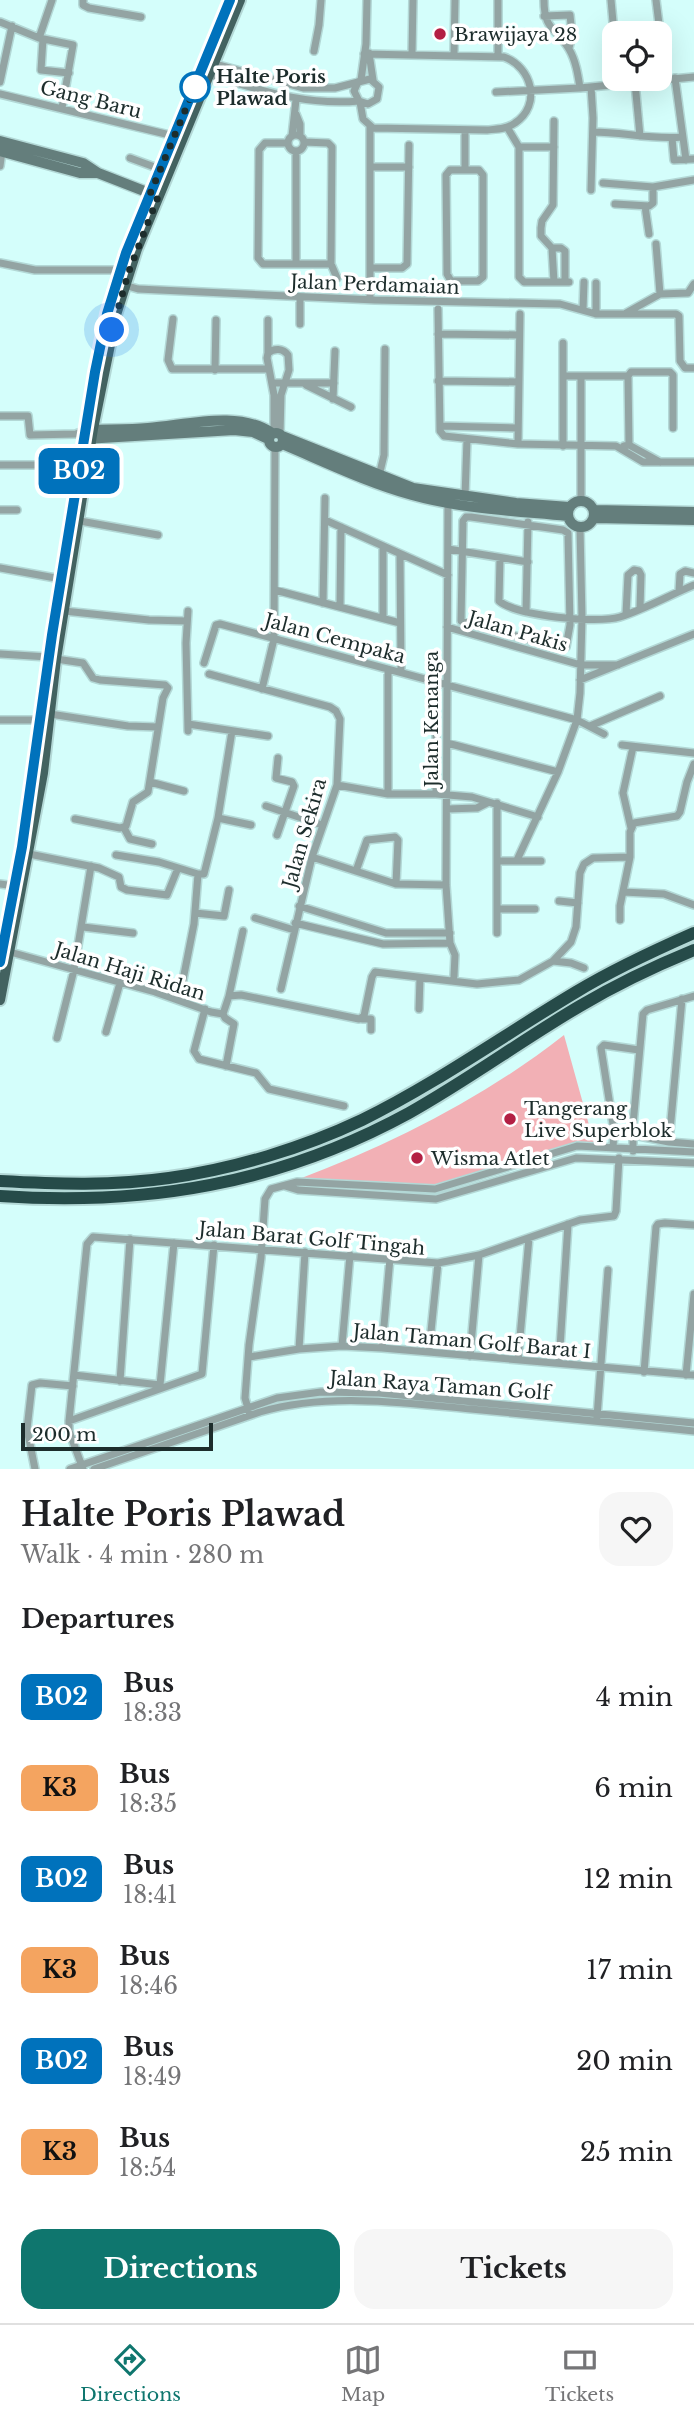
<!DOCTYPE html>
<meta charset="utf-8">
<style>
:root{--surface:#fff;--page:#f6f6f6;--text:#202124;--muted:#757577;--line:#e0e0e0;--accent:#0f766e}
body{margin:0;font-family:"Libre Baskerville",serif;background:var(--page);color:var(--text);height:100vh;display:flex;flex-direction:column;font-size:26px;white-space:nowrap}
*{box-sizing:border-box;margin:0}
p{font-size:23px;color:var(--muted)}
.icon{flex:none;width:38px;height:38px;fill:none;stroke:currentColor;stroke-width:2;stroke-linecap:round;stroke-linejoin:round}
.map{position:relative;height:1469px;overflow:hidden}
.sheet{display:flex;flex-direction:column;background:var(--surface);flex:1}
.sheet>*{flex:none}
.badge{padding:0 14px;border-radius:10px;font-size:24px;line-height:46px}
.tools{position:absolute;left:602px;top:21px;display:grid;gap:14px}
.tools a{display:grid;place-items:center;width:70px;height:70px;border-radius:14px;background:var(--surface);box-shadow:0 7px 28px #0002;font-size:35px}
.scale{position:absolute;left:21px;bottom:18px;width:192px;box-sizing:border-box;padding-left:7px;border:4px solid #1d2d2c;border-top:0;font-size:19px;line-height:24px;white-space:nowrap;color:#1d2d2c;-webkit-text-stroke:5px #fff;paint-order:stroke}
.you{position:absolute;width:35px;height:35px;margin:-18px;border:5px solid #fff;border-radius:50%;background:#1a73e8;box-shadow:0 0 0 10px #1a73e833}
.map>.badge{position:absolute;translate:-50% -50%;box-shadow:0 0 0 4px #fff}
h2{padding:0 21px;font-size:26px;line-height:63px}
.round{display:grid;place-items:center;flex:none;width:74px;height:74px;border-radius:21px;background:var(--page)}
.headline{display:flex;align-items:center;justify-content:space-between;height:119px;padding:0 21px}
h1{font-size:33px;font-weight:700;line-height:52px}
.primary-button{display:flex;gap:14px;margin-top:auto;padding:14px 21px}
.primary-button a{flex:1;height:80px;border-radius:21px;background:var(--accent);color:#fff;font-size:28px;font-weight:700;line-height:80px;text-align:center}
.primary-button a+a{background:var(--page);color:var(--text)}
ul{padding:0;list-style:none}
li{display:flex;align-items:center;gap:21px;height:91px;padding:0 21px}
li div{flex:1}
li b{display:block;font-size:26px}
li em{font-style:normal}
li .badge{min-width:77px;font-weight:700;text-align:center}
.tab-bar{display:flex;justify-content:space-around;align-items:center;height:98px;border-top:2px solid var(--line);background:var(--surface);font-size:19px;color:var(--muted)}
.tab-bar a{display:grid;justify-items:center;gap:4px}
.tab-bar .active{color:var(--accent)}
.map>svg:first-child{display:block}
</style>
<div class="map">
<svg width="694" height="1469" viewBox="0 0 694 1469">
<rect width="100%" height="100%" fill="#d4fefb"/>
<path fill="#f2b0b5" d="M564 1035 594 1143 563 1146 448 1185 424 1188 299 1179C393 1144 485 1097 564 1035Z"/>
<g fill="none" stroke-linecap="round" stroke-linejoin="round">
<defs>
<path id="street" d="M83 0V5L89 8 141 17
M544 0C544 31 556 27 569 49 576 61 578 75 580 88
M611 0 614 33
M656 0 666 80
M544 16 570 15 572 35 569 48
M0 22 39 38 73 45 62 108
M39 38 52 0
M43 39 41 70 69 73
M314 51 319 25 321 0
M369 53 373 80
M412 54 413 0
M454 55 455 0
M498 56V0
M211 63 304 88H335L370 79 379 87 377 99 368 104 359 101 354 91 358 82
M206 74C258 89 303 106 359 101
M675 78 686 160
M361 80 366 44 367 0
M0 82 12 26
M635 83 640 136
M591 87 593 118 591 190
M496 92 580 88 694 77
M0 94 174 136
M360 102 363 119 373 128 487 130C497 129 507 129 515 123 542 105 532 67 504 57L364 54
M296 114 300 124V136
M554 121 553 205 542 221 541 228V236L552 248 554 282
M507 127 519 147V277L524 282H569
M465 130V170
M593 132C623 132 652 140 682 137
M288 143a8 8 0 1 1 16 0a8 8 0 1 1-16 0Z
M292 136 296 100
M672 138 674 160 694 159
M304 142 328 143 332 147 331 264 337 278
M288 143H265L259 150 258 258 263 264H331
M519 147H554
M130 158 160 169
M0 166 2 151
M370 167H409
M450 170H479L483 175V277L478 281H451L447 274 446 175Z
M603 183 653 187 694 180
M615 204 649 206 653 203V187
M645 206 649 234
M656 244 660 294
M552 248H561L565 251V282
M0 263 35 270H120
M296 264V151
M370 268H402L407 264 409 145
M124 285 138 289 375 300 560 304 596 314H676L679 316 680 361 685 368H694
M370 296V127
M438 309 440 431 444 436 518 444 616 446 643 462H694
M583 310 584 282
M626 313 660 294 688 293 694 284
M596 314V283
M173 319 168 360 172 369H267
M300 324V297
M438 334 519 335
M268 353V320
M215 370 216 320
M563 376H628L631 372H670L673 375V428
M581 376V500
M628 376 629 445
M438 381 519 382
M272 383H334
M306 385 351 407
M333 399 335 351
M0 416H28L30 435 76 434 86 430
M440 426 518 428
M274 433V395L267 358 268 353C274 348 283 348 288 355L289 370 281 395 280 434
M518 444 520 314
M563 446V343
M624 446 629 445 660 462
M0 465H80
M379 476 384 455 385 349
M465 497 467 439
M448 501 446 885 450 943 455 955 454 976
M0 510H17
M471 517 563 530 568 533 570 625 566 647 538 642 461 621 463 521 466 517Z
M325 520 448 575
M80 521 158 535
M448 549 528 562
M400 554 401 671
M500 558 499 601C517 616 597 624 620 617 645 609 670 595 694 585
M0 568 61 579
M275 590 400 623
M679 591 680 574 685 571 694 573
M323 603 325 498
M340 607 341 527
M64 611 149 620 187 621
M526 612 528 522
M626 614 628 575 634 570 639 571 641 575 640 608
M383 618V546
M447 627 581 665H618
M0 654 48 657
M56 659 83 663 93 678 100 680 165 685 168 688 163 698 148 792 133 802 126 826 120 828 75 819
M204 663 216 625 220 624 577 720 604 734
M209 674 330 707 336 711 340 719 337 785 312 857 281 989
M580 680 694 634
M262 689 274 639 275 448
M50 714 128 726 158 727
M0 720H45
M188 724 268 736
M590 726 660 696
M188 731 186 643 188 611
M447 743 558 772
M622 745 694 753
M150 782 184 791
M337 785 388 794H436L472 797 538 817
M388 794V669
M436 794V681
M266 806 322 825
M447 809 477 808 487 803
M218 818 251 825
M124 828 130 839 152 844
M631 828 623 793 633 747
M277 835 294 786 292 782 276 778 278 758
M29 854 99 868 119 877 121 887 127 890 167 895 178 868
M116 855 159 862 198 874
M312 857 396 884 446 885
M630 857V832L634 823 677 816 680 812 687 782 694 764
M517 860 558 772 577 720 580 693 582 618 580 528
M497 861H541
M356 871 367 840 395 837 398 840 396 884
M198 874H204L218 818 232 731
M0 884 15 886
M623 892 664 894 694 905
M559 901 578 903
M299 906 386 933H450
M497 909H535
M195 913 224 916 229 890
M255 918 294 930
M295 923 383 944 450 943
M83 927 133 933
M497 933V803
M10 952 155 992 211 1012 223 1014
M553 961 571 963 584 968
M229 996 241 995 359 1019 364 1016 372 977 375 972 477 984 519 980 553 961 571 942 576 927 580 873 584 864 593 858 630 857 620 906V920
M179 1000 194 924 198 874
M205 1009 194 1051 199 1059 256 1073 269 1089 344 1106
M419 1009 420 978
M223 1014 229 996 243 931
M223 1014 225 1018 234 1024 226 1066
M362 1019H371V1030
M106 1032 120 983
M57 1038 74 970 91 866
M614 1131 669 1142 694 1144
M669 1142 682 999
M613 1148 614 1131 601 1048 604 1045 639 1050
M633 1151V1125L643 1014 647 1010 694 996
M285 1186 298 1190 436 1199 576 1158 694 1163
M342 1346 350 1255
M382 1348 390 1258
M299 1349 305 1252
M429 1351 438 1263
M470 1356 479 1255
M249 1357 299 1349 342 1346 382 1348 694 1375
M518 1359 529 1238
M559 1363 568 1224
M644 1372 656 1227 658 1224 665 1223 694 1225
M74 1375 160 1385 162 1388
M686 1375 694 1294
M120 1381 130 1239
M160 1385 174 1243
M250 1415 245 1398 249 1345 261 1258 265 1199 271 1189 297 1182 435 1189 577 1146 694 1152
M597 1417 608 1270
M69 1421 202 1374 214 1245
M35 1469 27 1429 32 1385 40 1383 73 1386
M70 1469 277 1398 321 1392 379 1393 694 1423
M83 1469 69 1431V1421L87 1244 93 1237 438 1263 479 1255 580 1220 614 1216 616 1211 619 1158
M94 1469 260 1412C329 1392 401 1403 471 1409 546 1416 620 1423 694 1431"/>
<path id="secondary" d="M0 141 83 163 98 173 157 196
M0 151 80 173H98
M87 430C107 429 128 430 148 428 187 425 238 410 272 433
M269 440a7 7 0 1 1 14 0a7 7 0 1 1-14 0Z
M282 436 413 488 516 503 569 507
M85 439 234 430 253 432 268 439
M282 444C325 462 368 483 412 495 462 509 516 511 567 516
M568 514a13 13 0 1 1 26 0a13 13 0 1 1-26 0Z
M594 510 694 512
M594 518 694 520"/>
<path id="primary" d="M0 961 22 847 35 768 52 635 95 372 107 314 126 253 230 0
M0 1000 43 773 56 659 93 429 116 315 137 249 240 0"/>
<path id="highway" d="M0 1181C56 1184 114 1186 169 1178 234 1169 303 1148 362 1120 437 1083 504 1035 576 992 614 969 653 951 694 933
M0 1196C146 1206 279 1184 409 1113 468 1080 522 1040 580 1006 617 984 655 966 694 950"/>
</defs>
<use href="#street" stroke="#b3d8d6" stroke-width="10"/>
<use href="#secondary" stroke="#b3d8d6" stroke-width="13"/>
<use href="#primary" stroke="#b3d8d6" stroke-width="14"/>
<use href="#highway" stroke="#b3d8d6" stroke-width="16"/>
<use href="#street" stroke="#93a4a3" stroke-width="7"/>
<use href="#secondary" stroke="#647e7c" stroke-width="10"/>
<use href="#primary" stroke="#436260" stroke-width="10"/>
<use href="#highway" stroke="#264b49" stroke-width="12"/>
</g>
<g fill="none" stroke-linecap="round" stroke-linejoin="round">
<defs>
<path id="line" d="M0 962 22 847 52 635 95 372 107 314 126 253 230 0"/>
</defs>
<use href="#line" stroke="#fff" stroke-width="16"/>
<use href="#line" stroke="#0072bc" stroke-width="10"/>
<path stroke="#1d2d2c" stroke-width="7" stroke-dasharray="0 12.6" d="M112 330 129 271 158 197 150 194 195 87"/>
</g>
<g fill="#b32044" stroke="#fff" stroke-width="2.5">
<circle cx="440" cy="34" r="7"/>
<circle cx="510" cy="1119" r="7"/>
<circle cx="417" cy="1158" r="7"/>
</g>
<circle fill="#fff" stroke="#0072bc" stroke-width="3.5" cx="195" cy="87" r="14"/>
<g text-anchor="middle" stroke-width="7" stroke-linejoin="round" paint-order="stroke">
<g font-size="19" fill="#1d2d2c" stroke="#fff" text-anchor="start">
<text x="454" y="41">Brawijaya 28</text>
<text x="524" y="1115">Tangerang<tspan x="524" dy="22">Live Superblok</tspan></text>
<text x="431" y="1165">Wisma Atlet</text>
</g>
<g font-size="19" font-weight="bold" fill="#1d2d2c" stroke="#fff" text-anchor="start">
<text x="216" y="83">Halte Poris<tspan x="216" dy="22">Plawad</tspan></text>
</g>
<g font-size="19" fill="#1d2d2c" stroke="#fff">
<text transform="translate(91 99) rotate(14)" y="7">Gang Baru</text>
<text transform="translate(375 284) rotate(2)" y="7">Jalan Perdamaian</text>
<text transform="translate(518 631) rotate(16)" y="7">Jalan Pakis</text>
<text transform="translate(335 638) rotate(15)" y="7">Jalan Cempaka</text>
<text transform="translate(431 719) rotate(-90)" y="7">Jalan Kenanga</text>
<text transform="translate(304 833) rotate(-74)" y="7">Jalan Sekira</text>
<text transform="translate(130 971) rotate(17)" y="7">Jalan Haji Ridan</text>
<text transform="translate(312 1238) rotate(5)" y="7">Jalan Barat Golf Tingah</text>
<text transform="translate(472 1341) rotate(5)" y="7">Jalan Taman Golf Barat I</text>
<text transform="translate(440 1385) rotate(4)" y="7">Jalan Raya Taman Golf</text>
</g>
</g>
</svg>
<div class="tools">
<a><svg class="icon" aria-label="locate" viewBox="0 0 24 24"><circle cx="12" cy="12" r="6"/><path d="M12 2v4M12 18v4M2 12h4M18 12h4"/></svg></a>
</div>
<div class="scale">200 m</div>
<div class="you" style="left:112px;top:330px"></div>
<b class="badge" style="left:79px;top:471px;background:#0072bc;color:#fff">B02</b>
</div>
<section class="sheet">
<div class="headline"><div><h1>Halte Poris Plawad</h1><p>Walk · 4 min · 280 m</p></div><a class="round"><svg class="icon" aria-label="heart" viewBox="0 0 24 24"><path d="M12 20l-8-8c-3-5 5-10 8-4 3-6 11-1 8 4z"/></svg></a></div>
<h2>Departures</h2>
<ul>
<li><span class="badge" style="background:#0072bc;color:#fff">B02</span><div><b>Bus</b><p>18:33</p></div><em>4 min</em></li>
<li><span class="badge" style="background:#f4a460;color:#111">K3</span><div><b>Bus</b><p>18:35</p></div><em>6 min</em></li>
<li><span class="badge" style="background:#0072bc;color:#fff">B02</span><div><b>Bus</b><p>18:41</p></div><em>12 min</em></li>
<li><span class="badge" style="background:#f4a460;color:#111">K3</span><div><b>Bus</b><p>18:46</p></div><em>17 min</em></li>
<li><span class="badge" style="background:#0072bc;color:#fff">B02</span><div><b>Bus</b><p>18:49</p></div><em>20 min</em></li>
<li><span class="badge" style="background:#f4a460;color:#111">K3</span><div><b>Bus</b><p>18:54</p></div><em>25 min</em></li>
</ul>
<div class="primary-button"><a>Directions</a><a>Tickets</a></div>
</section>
<nav class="tab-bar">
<a class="active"><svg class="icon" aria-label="directions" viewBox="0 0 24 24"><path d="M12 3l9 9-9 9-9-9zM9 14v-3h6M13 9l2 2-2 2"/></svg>Directions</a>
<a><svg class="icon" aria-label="map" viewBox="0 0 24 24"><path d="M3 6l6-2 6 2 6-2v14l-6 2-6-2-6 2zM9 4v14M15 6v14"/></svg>Map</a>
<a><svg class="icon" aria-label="tickets" viewBox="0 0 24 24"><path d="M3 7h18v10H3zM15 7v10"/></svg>Tickets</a>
</nav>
